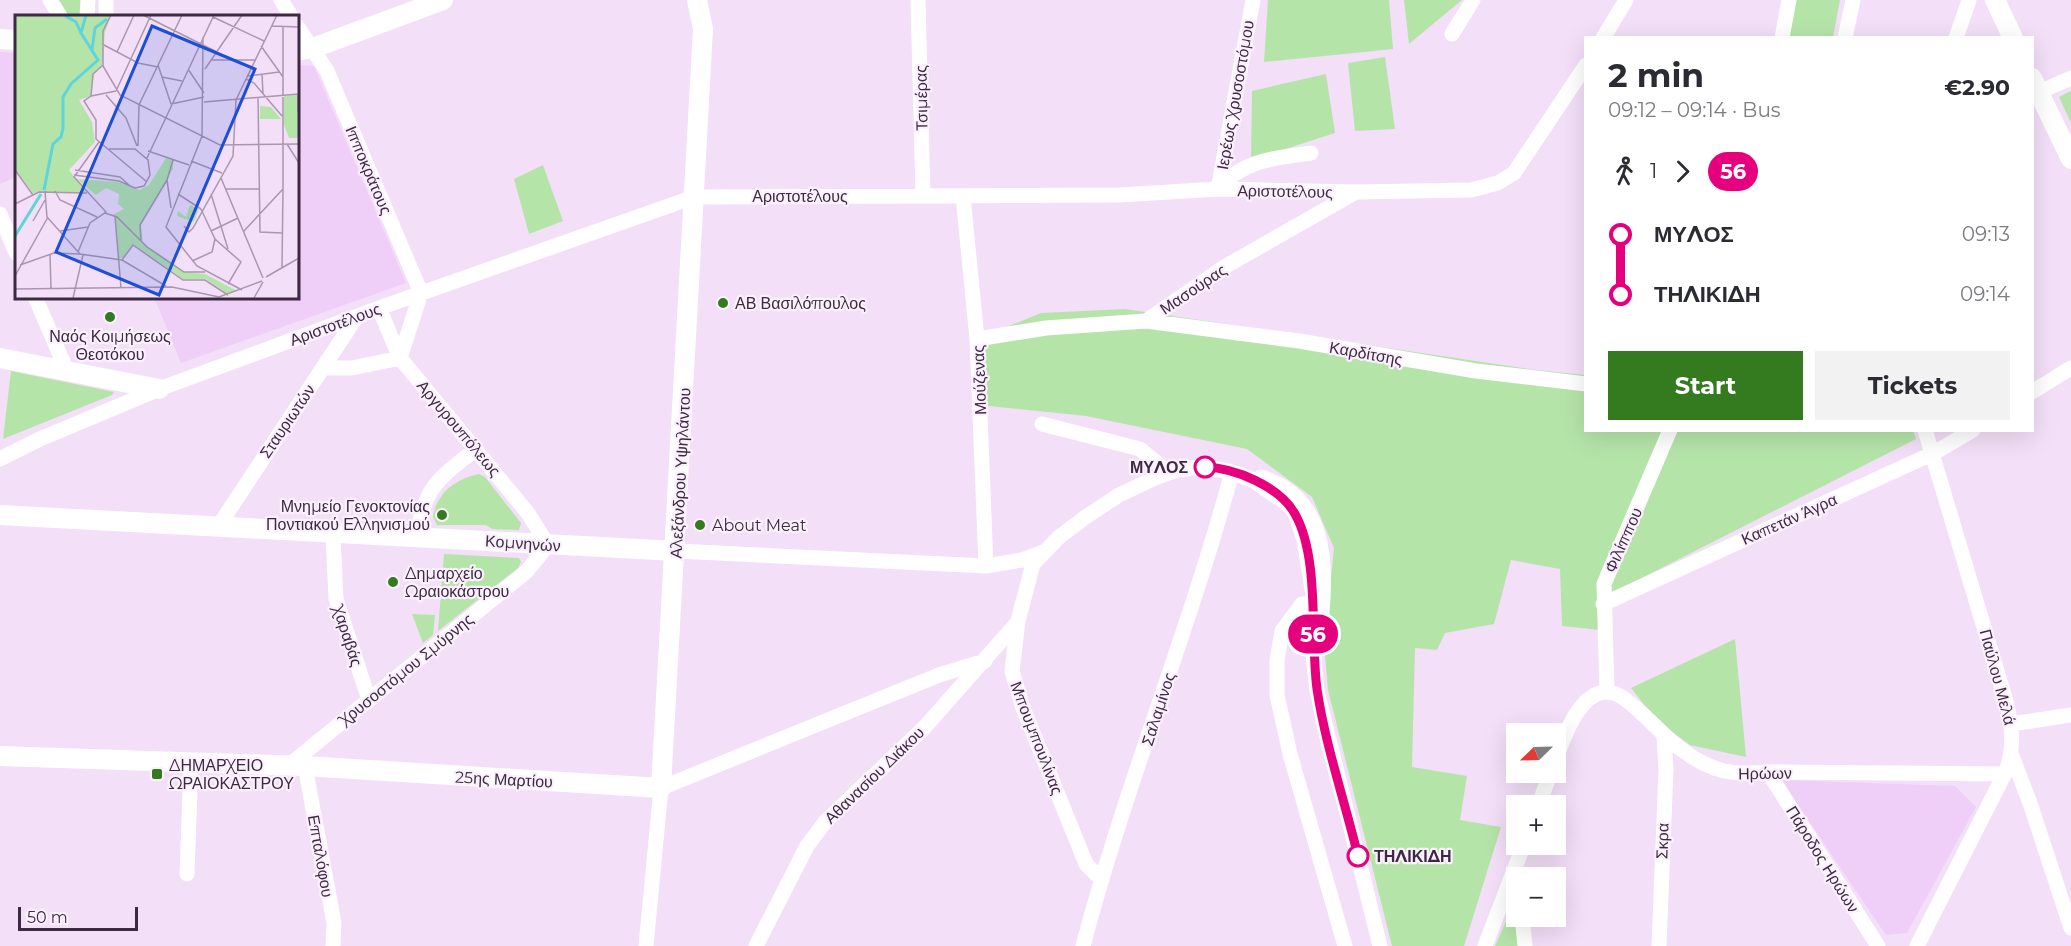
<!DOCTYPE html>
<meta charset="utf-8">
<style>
:root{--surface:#fff;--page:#f2f2f3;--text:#2b2b33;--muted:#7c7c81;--accent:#347a1e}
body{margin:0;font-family:Montserrat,sans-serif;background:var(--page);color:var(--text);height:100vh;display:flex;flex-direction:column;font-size:22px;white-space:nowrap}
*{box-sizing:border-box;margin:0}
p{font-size:20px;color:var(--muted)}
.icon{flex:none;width:33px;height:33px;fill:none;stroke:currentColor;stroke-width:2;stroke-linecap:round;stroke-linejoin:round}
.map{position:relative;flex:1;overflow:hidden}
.sheet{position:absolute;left:1584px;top:36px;width:450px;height:396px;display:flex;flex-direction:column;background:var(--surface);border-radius:0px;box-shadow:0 6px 24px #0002}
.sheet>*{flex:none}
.badge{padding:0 12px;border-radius:20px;font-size:21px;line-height:39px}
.needle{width:39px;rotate:247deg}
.fabs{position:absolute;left:1506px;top:723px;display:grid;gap:12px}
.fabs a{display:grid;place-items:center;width:60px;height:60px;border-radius:0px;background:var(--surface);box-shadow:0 6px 24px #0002;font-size:30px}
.scale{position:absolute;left:18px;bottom:15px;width:120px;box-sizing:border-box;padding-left:6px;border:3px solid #3d2a42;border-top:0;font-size:16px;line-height:21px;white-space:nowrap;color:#3d2a42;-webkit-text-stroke:4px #fbf0fd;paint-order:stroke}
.map>.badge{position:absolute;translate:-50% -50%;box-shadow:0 0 0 3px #fff}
.legs{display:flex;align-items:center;gap:9px;height:66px;padding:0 24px;font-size:20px}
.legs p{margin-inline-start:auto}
.overview{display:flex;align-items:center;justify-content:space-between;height:102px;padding:0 24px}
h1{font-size:33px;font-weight:700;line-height:45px}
.action{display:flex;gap:12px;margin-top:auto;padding:12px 24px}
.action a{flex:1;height:69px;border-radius:0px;background:var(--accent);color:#fff;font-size:24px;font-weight:700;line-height:69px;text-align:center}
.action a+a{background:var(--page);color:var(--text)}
ul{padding:0 24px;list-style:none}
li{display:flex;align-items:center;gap:21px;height:60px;font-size:22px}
li i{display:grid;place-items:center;width:9px;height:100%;margin:0 8px;background:currentColor}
li i::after{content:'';width:15px;height:15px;margin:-8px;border:4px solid;border-radius:50%;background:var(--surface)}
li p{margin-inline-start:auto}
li:first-child i{background:linear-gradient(#0000 50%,currentColor 0)}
li:last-child i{background:linear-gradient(currentColor 50%,#0000 0)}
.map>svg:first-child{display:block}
</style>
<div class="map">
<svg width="2071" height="946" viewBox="0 0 2071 946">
<rect width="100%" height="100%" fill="#f3dff8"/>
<path fill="#efcef8" d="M0 52 16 53V177L0 184Z
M297 65 314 66 406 283 181 363 154 297H297Z
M1781 780 1955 786 1976 807 1907 933 1886 935Z"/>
<path fill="#b5e4a9" d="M58 0H82L81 16H67Z
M1268 0H1389L1393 49 1264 62Z
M1404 0H1462L1409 44Z
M1789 0H1840L1833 37 1782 38Z
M1385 57 1395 129 1355 131 1348 63Z
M1326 74 1335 133 1251 160 1252 91Z
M2071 91V123L2059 97Z
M543 165 563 221 529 234 514 179Z
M1125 309 1536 370 1585 375 1586 430H1913L1916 439 1612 593 1603 604 1609 553 1600 574V630L1562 626 1560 569 1511 560 1494 624 1445 633 1437 650 1415 648 1412 767 1467 776 1460 820 1501 827 1464 946H1392L1328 690 1324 644 1334 548 1312 497 1247 449 1086 416 979 405 977 339 1041 313Z
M11 371 114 392 112 395 3 439Z
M479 474 485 477 521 523 519 530 492 529 486 525H437L433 517C437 493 455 479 479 474Z
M444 554 519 558 521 562 518 568 438 631Z
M412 614 435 615 433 635 423 643Z
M1735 639 1746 757 1690 745 1657 721 1631 688Z
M1512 908 1519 946H1495Z"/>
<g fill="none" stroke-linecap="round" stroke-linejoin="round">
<path stroke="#fff" stroke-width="15" d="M50 0 60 16
M281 0 291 16
M918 0 923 195
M87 16 88 0
M106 16V0
M297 26 327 71 421 293
M1452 34 1473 0
M1603 38 1626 0
M1782 38 1789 0
M1845 38 1853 0
M1956 38 1969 0
M2039 92 2071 78
M1218 189 1253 0
M1218 189C1243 160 1274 158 1311 153
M963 196 977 339 986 566
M0 214 16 253
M35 297 67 371
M1146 321 1299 341 1476 371 1586 384
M977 339 1046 328 1146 321 1226 266 1356 192
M323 368H352L400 358 421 293
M2032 392 2071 368
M1042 424 1140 449 1168 472
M0 459 40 439 159 389 379 308 694 197 1119 195 1218 189 1356 192 1471 190 1498 183 1514 173 1586 65
M1261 477C1324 497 1327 557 1322 613
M218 527 357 316
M333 535 336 599 369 700
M417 536C425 486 438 479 476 449
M676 551 986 566 1022 560 1043 552
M1603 604 1934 453 1973 430
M1322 605 1302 604 1282 631 1277 660V695L1290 754 1345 946
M1607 692 1604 584 1670 430
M2011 724 2071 715
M2012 756 2030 803 2071 928
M1556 759C1565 733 1587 670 1626 700 1647 715 1663 737 1685 752 1714 773 1734 775 1768 772L2004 774
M288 766 526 572 545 549 543 537 527 512 400 358 379 308
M305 766 334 923 333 946
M1768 772 1878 946
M1538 806 1551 772
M187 874 191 762
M1102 880 1086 864 1023 708 1012 671 1018 621 1033 564 1059 537 1087 516 1119 495 1155 478 1177 470 1200 467 1232 472 1254 481 1287 504 1295 513 1304 540 1314 602 1312 646 1317 691 1380 946
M1522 916 1525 946
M646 946 661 788 939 675 985 661
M756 946 807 846 825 822 924 728 1016 624
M1083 946C1125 786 1189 632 1232 472
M1485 946 1524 844
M1659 946 1666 769 1664 736
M1917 946 2006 771C2015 746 2012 726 2006 701L1925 430"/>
<path stroke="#fff" stroke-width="20" d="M1995 0 2013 38
M0 39 16 40
M297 51 313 48 443 0
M2032 78 2071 159
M0 358 159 389
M0 515 676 551
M0 756 305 766 661 788 703 29 697 0"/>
</g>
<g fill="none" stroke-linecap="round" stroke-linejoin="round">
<defs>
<path id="line-1" d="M1205 467C1235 468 1279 486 1295 514 1320 558 1310 638 1317 689 1325 744 1345 802 1358 856"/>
</defs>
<use href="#line-1" stroke="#fff" stroke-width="14"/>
<use href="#line-1" stroke="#e6007e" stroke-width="9"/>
</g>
<g fill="#347a1e" stroke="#fbf0fd" stroke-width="2">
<circle cx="723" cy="303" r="6"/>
<circle cx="110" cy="317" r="6"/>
<circle cx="442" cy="515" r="6"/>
<circle cx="700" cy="525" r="6"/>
<circle cx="393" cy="582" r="6"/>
<rect x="151" y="768" width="12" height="12" rx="3"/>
</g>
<g fill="#fff" stroke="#e6007e" stroke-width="3">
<circle cx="1205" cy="467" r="10"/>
<circle cx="1358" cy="856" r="10"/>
</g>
<g text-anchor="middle" stroke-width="4.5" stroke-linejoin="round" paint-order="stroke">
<g font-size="16" fill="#3d2a42" stroke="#fbf0fd">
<text transform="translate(1235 95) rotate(-80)" y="6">Ιερέως Χρυσοστόμου</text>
<text transform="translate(921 98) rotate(-91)" y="6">Τσιμέρας</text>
<text transform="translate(369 170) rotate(67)" y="6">Ιπποκράτους</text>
<text transform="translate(1285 191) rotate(1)" y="6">Αριστοτέλους</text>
<text x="800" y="202">Αριστοτέλους</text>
<text transform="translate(1193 289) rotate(-34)" y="6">Μασούρας</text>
<text transform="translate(335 324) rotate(-20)" y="6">Αριστοτέλους</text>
<text transform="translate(1366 353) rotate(10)" y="6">Καρδίτσης</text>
<text transform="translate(979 380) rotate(-92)" y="6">Μούζενας</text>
<text transform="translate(287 421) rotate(-56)" y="6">Σταυριωτών</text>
<text transform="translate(459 428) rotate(50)" y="6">Αργυρουπόλεως</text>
<text transform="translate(680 473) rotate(-87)" y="6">Αλεξάνδρου Υψηλάντου</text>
<text transform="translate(1789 519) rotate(-24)" y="6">Καπετάν Άγρα</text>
<text transform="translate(1623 540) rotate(-66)" y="6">Φιλίππου</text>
<text transform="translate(523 543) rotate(4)" y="6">Κομνηνών</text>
<text transform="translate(348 636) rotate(72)" y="6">Χαραβάς</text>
<text transform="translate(406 669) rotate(-39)" y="6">Χρυσοστόμου Σμύρνης</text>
<text transform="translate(1998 677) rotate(75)" y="6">Παύλου Μελά</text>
<text transform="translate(1158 709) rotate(-72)" y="6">Σαλαμίνος</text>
<text transform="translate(1037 738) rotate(69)" y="6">Μπουμπουλίνας</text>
<text transform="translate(1765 773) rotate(-1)" y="6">Ηρώων</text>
<text transform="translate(874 775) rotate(-44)" y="6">Αθανασίου Διάκου</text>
<text transform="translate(504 779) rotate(3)" y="6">25ης Μαρτίου</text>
<text transform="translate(1662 841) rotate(-88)" y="6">Σκρα</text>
<text transform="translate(321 856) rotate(80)" y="6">Επταλόφου</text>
<text transform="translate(1823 859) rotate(58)" y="6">Πάροδος Ηρώων</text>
</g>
<g font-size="16" fill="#3d2a42" stroke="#fbf0fd" text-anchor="start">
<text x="735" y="309">ΑΒ Βασιλόπουλος</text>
<text x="110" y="342" text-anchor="middle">Ναός Κοιμήσεως<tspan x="110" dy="18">Θεοτόκου</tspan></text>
<text x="430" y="512" text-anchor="end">Μνημείο Γενοκτονίας<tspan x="430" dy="18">Ποντιακού Ελληνισμού</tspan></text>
<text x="712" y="531">About Meat</text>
<text x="405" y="579">Δημαρχείο<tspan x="405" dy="18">Ωραιοκάστρου</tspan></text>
<text x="169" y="771">ΔΗΜΑΡΧΕΙΟ<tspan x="169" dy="18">ΩΡΑΙΟΚΑΣΤΡΟΥ</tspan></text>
</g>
<g font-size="16" font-weight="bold" fill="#3d2a42" stroke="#fbf0fd" text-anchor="end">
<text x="1188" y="473">ΜΥΛΟΣ</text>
<text x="1374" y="862" text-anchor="start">ΤΗΛΙΚΙΔΗ</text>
</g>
</g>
<g transform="translate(15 15)">
<rect width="284" height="284" fill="#f3dff8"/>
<path d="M0 0H96L90 17 87 51 79 59 76 81 64 85 77 107 80 127 54 155 71 177 18 178 0 154ZM283 80V123H274L269 110V81ZM245 91 256 92 266 104H245ZM151 143 158 145V154L126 210 128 228 170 257 190 259 222 276 213 279 191 264H168L118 229 108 243H104L101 203 97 200 109 194 103 189 104 179 91 173 81 180 62 164 103 167 125 175 134 170ZM175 190 184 194 179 207 162 201 163 196 171 202Z" fill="#b5e4a9"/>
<path fill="none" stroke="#60d4d9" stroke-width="3" d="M49 0 61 7 66 18M77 35 80 13 92 4M29 175 38 129 46 122 48 113V82L56 69 83 45 66 18 71 0M0 221 26 179"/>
<path fill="none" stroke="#aa97af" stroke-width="1.5" d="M96 0 88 16V51L105 80 205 130 284 129M128 0 202 37M198 2 249 26M257 11 284 12M188 22 187 121 151 212 182 251 227 275M87 29 123 48 143 52M102 37 119 0M197 45H240M88 50 78 59 76 81 101 76M143 50 156 89M173 54 189 78M190 54 227 0M247 59 248 79M233 61 264 57M268 61V12M147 62 167 66M231 64 239 68 267 101M101 76 136 0M283 79V97M91 80 111 103 122 131M76 81 69 86 81 105V124L132 167M243 82 245 217 267 218M189 87 284 79M156 89 189 82M272 129 284 148M123 131 124 90 167 0M94 134H120L133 145 135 160 129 171 120 173 104 166M133 136 174 150M132 143 199 0M176 146 207 158M0 155 18 180M60 155 105 162 114 170M59 160 104 166M206 163 248 263M211 174H245M30 176 32 202 65 239 107 245 151 271M40 176 45 185 82 202M163 179 186 194M196 179 213 234M0 189 24 177 72 178M156 193 152 165 158 145M186 194 200 224 226 247 213 269M90 198 102 202 132 232 169 257H190M100 201 106 273M18 206 30 185M169 211 174 217 178 213 218 141 221 85 262 0M45 216 73 212M196 216 223 203M228 217 268 174V62L246 31M126 225 125 210 152 165M63 237 75 208 91 197 59 162 84 127M35 239 36 274M107 245 118 230 168 265H190L213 280M177 246 197 237 200 224M5 250 39 238 65 239M267 252 268 174M0 261 33 202M251 262 284 243M0 274 157 272 204 282 247 266M58 283 68 240M239 283 248 267M283 283V246"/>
<path fill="#1d4ed8" fill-opacity="0.15" stroke="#1d4ed8" stroke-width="3" d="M137 11 240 54 144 280 41 237Z"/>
<rect width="284" height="284" fill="none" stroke="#3d2a42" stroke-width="3"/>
</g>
</svg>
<div class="fabs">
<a><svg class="needle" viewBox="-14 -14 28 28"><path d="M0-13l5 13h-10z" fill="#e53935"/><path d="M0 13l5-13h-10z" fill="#7c7c81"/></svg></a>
<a>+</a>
<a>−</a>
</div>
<div class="scale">50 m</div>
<b class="badge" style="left:1313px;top:634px;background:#e6007e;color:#fff">56</b>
<section class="sheet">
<div class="overview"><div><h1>2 min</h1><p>09:12 – 09:14 · Bus</p></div><b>€2.90</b></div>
<div class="legs"><svg class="icon" aria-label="walk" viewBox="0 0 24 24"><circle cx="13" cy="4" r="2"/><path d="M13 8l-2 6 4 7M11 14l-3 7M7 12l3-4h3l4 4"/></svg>1<svg class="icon" aria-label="forward" viewBox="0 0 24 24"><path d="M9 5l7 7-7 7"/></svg><b class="badge" style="background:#e6007e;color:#fff">56</b></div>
<ul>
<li><i style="color:#e6007e"></i><b>ΜΥΛΟΣ</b><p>09:13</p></li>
<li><i style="color:#e6007e"></i><b>ΤΗΛΙΚΙΔΗ</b><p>09:14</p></li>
</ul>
<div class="action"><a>Start</a><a>Tickets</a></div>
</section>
</div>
